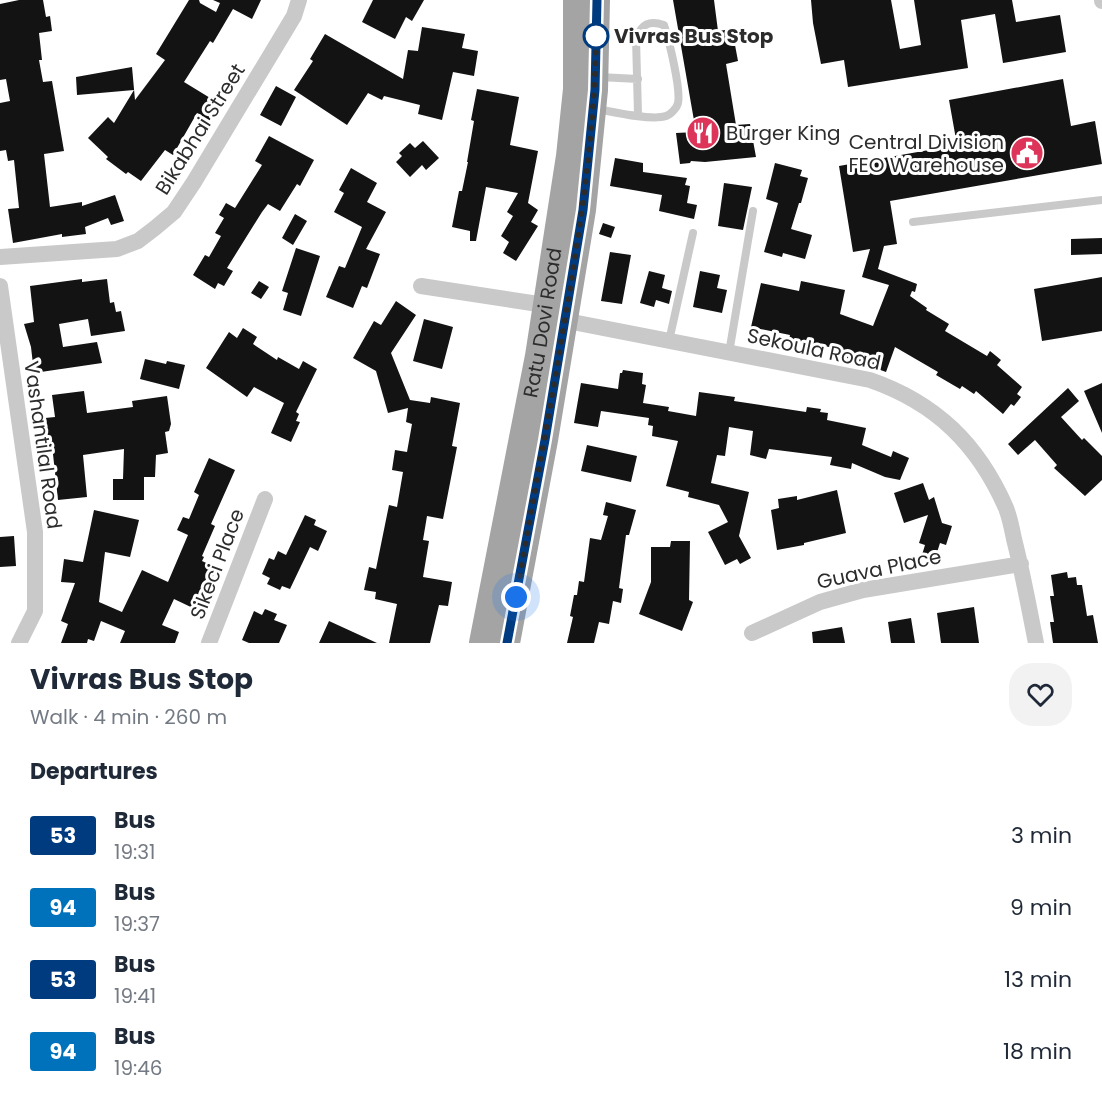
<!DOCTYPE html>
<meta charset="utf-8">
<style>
:root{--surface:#fff;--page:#f2f2f3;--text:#1f2937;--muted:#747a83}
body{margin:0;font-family:Poppins,sans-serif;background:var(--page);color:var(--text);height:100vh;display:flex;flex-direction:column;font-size:22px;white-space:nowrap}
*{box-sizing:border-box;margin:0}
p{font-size:20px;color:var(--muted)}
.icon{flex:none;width:33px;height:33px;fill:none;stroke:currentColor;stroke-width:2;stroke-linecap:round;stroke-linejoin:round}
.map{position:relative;height:643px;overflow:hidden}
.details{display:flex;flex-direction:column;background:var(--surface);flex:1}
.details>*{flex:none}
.badge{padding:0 12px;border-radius:4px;font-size:21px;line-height:39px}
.you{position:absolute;width:30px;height:30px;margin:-15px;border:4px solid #fff;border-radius:50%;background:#1a73e8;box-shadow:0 0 0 9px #1a73e833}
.map>.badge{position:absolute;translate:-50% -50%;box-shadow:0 0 0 3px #fff}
h2{padding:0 30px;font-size:22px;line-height:54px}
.round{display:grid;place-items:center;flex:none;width:63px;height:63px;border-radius:24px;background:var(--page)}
.summary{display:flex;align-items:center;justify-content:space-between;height:102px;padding:0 30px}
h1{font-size:28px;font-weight:700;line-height:45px}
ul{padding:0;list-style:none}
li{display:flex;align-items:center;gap:18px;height:72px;padding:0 30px}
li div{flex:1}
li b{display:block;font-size:22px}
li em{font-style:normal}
li .badge{min-width:66px;font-weight:700;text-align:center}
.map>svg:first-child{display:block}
</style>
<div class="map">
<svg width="1102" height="643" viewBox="0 0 1102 643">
<rect width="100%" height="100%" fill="#fff"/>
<path fill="#131313" d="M19 0H43L46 17 50 16 52 31 39 33 42 60H39L43 82 52 81 64 151 44 154 50 207 82 202V206L115 195 124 221 111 225 108 218 85 227 86 234 62 237V234L13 243 8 209 19 208 14 160 8 161 6 150 0 151V103L10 101 6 79 0 80V4Z
M189 0H199L200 3 216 12 220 3 213 0H261L252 19 233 9 213 43 210 41 184 82 220 104 209 121 197 113 173 155 165 150 141 181 128 172 126 174 106 159 108 157 88 138 108 117 114 123 134 90 77 95 76 77 132 67 135 100 165 60 156 54Z
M373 0H424L412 21 406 17 395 39 362 22Z
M673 0H714L718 31 732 29 738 61 726 64 736 125 750 124 756 157 705 162 691 161 690 163 680 164 676 133 696 132Z
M811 0H891L900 49 921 45 914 0H1012L1016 22 1060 15 1066 52 1003 63 995 14 961 20 968 68 848 87 844 60 821 64 813 23Z
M422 27 465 34 462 48 478 51 474 76 453 72 442 120 418 114 420 105 384 96 382 100 368 93 347 125 294 90 313 61 310 59 325 34 403 79 408 50 418 51Z
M1063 79 1071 126 1095 121 1102 164 890 201 897 244 884 246 878 269 917 284 915 292 912 291 910 296 927 308 926 310 949 324 945 331 987 356 990 351 1001 360 997 365 1022 387 1017 394 1021 397 1014 406 1011 404 1003 414 976 391 974 394 962 386 960 389 936 375 938 372 895 347 886 372 847 358 849 351 789 339 790 335 751 327 761 283 799 291 801 281 845 290 840 314 873 326 889 285 862 277 870 249 853 252 839 166 957 145 949 100Z
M276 86 296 97 281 126 260 115Z
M477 89 519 97 510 145 538 151 528 203 538 210 531 222 538 226 516 261 503 253 509 242 501 236 513 216 507 212 518 193 486 187 476 241H470V231L452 227 459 191H462L468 162H467L474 121 471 120Z
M269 136 314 160 300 186 297 184 280 211 268 204 262 212 227 268 233 271 224 286 218 283 215 289 193 275 205 255 209 257 221 236 215 233 224 218 219 215 226 203 235 208 262 165 255 161Z
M423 141 439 158 426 170 422 165 410 177 396 162 402 156 399 153 410 143 415 148Z
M615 158 643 163V172L687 178 685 185 690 186 687 203 697 205 694 219 659 211 662 195 610 186Z
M775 163 802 170 800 176 808 178 801 203H799L791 229 812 235 805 259 783 253 782 257 764 252 778 203 766 199Z
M351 168 377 183 367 202 386 212 366 249 380 254 367 288 362 286 353 308 326 297 339 266 345 268 362 227 334 212 344 193 339 190Z
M724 183 752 187 743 230 718 226Z
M295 214 307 221 293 245 282 238Z
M603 223 615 227 611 238 599 234Z
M1102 238V254L1071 255V239Z
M296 248 320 256 301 316 283 310 288 293 282 291Z
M610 252 631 255 622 304 601 301Z
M649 271 665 275 662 288 672 291 669 304 656 300 654 307 640 303Z
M700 271 720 275 717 288 727 290 722 313 693 307Z
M1102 277V331L1042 341 1034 289Z
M82 279V282L107 279 110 303 114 302 116 312 121 311 125 331 91 336 88 319 59 324 63 347 97 342 102 363 34 373 31 347 24 324 34 322 30 286Z
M259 281 269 287 261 299 251 293Z
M396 301 416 315 391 353 410 400 430 403 431 397 460 403 452 446 457 447 443 519 427 516 423 540 429 541 423 577 452 582 448 606 439 605 430 643H389L397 604 375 599 376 592 364 590 369 567 376 569 389 505 397 507 403 472 392 470 395 450 407 452 412 424 406 422 408 408 388 413 376 371 353 358 374 321 381 325Z
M424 319 453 327 442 369 413 361Z
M243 328 257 337 253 344 277 360 278 357 299 369 303 361 317 369 296 412 299 414 296 421 300 422 291 442 271 433 284 403 254 387 247 397 206 368 229 332 237 338Z
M145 359 166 364 167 361 185 365 179 389 140 379Z
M623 370 643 373 642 384 646 385 643 403 669 407 668 411 696 416 699 392 735 397 734 401 806 412 807 407 821 409 820 412 828 413 827 420 866 428 862 445 891 457 893 451 909 458 900 480 885 477 852 463 851 469 830 465 832 457 769 449 766 459 750 455 753 431 729 427 725 456 717 455 711 483 749 492 739 536 751 558 740 564 737 559 725 565 708 532 728 522 719 505 688 497 689 492 666 486 678 441 652 436 653 426 648 425 649 418 601 411 598 427 574 423 581 383 618 389 620 373H622Z
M1102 383V433L1084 391Z
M1068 388 1079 401 1061 417 1082 440 1084 438 1102 456V480L1085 496 1054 468 1057 465 1035 440 1018 455 1008 444Z
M84 391 87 413 133 407 132 401 167 396 171 424 169 431 165 432 168 453 156 455 155 477H144V500H113V479H123L124 449 83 455 87 497 58 500 52 445H47L45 418 55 417 52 395Z
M587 445 637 456 631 482 581 471Z
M209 458 235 470 211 524 215 526 202 556 204 557 202 561 217 568 209 585 206 584 195 609 174 599 162 625 179 632 175 643H120L125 631 101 621 94 641 88 639 87 643H61L68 624 61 621 75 583 61 582 64 559 83 562 94 510 139 520 130 557 105 552 99 602 122 612 142 570 168 582 188 535 177 530 183 517 189 519 199 495 194 492Z
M923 483 929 500 934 497 942 523 952 526 946 545 940 543 934 562 921 558 925 545 919 543 928 515 904 523 894 493Z
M837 490 846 533 804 543V545L777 550 771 510 779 508 778 499 797 496V500Z
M606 502 636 510 629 535H626L619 588 623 589 621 603 613 601 609 624 599 622 594 643H567L573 617 570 616 574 595H577L579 581 584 582 590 538 601 540 608 516 603 515Z
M305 515 316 520 314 525 327 531 318 551 310 547 290 589 282 586 280 590 267 584 270 578 262 574 269 558 274 560 278 551 286 555Z
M14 536 16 566 0 567V537Z
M671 541H690L689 600 693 602 682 631 639 614 651 582V547H670Z
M1067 572 1068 578 1076 577 1077 585H1082L1087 616 1093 615 1098 643H1053L1050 622H1054L1050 596H1054L1051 575Z
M974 607 979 643H941L937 613Z
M265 609 277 614 274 620 287 625 279 643H249L242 640 254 611 262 615Z
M911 618 915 643H891L888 622Z
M329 621 377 643H319Z
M842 627 845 643H813L812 632Z"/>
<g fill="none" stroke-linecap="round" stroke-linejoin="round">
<path stroke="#c9c9c9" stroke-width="8" d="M599 77 638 79
M597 109C613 112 652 121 666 116 670 115 677 108 678 103 681 89 669 40 664 25 649 20 642 24 636 38L638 115
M913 222 1102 200
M669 341 693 233
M729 353 753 211"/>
<path stroke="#c9c9c9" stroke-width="16" d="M1102 0V1
M0 257 117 249 138 241 155 228 174 212 194 182 294 16 299 0
M0 286 35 532V611L19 643
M421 286 545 305
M557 319 870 380C936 403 978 444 1006 508 1010 518 1012 529 1014 539 1023 574 1029 608 1036 643
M752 633 820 602 863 590 1021 564
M209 643 265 499"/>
<g stroke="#a4a4a4" stroke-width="26">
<path id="s1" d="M482 643 538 356 569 156 576 89V0"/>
<path d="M507 643 545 440 583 210 595 90 597 0"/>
</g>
</g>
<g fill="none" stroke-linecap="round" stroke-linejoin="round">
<defs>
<path id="line" d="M507 643 545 440 583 210 595 90 597 0"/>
</defs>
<use href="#line" stroke="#fff" stroke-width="14"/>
<use href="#line" stroke="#003b80" stroke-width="9"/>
<path stroke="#2c2c2c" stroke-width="6" stroke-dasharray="0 10.8" d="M516 597C532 506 549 416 564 325 580 229 595 133 596 36"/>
</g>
<defs>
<symbol id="restaurant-disc" viewBox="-11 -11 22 22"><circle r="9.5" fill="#dd3459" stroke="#fff"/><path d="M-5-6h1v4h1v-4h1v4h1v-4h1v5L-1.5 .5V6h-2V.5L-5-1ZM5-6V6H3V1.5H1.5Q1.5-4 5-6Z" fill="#fff"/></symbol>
<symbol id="civic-disc" viewBox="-11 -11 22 22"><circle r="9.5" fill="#dd3459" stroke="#fff"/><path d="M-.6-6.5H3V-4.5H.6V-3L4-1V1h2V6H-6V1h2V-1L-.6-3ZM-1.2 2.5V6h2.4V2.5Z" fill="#fff"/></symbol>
</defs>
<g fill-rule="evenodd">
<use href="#restaurant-disc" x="684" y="114" width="38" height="38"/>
<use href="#civic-disc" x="1008" y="134" width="38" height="38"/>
</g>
<circle fill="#fff" stroke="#003b80" stroke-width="3" cx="596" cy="36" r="12"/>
<g text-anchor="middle" stroke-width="6" stroke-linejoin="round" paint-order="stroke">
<g font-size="20" font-weight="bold" fill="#2c2c2c" stroke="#fff" text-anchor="start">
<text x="614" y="43">Vivras Bus Stop</text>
</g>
<g font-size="20" fill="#2c2c2c" stroke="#fff">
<text transform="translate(200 129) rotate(-58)" y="7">Bikabhai Street</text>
<text dy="7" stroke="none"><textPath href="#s1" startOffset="326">Ratu Dovi Road</textPath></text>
<text transform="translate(814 349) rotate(12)" y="7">Sekoula Road</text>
<text transform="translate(43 445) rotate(82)" y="7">Vashantilal Road</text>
<text transform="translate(217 564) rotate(-69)" y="7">Sikeci Place</text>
<text transform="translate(879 569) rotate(-12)" y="7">Guava Place</text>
</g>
<g font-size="20" fill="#2c2c2c" stroke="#fff" text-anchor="start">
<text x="726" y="140">Burger King</text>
<text x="1004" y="149" text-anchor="end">Central Division<tspan x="1004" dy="23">FEO Warehouse</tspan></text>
</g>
</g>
</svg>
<div class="you" style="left:516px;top:597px"></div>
</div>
<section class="details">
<div class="summary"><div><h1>Vivras Bus Stop</h1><p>Walk · 4 min · 260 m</p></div><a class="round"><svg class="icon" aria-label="heart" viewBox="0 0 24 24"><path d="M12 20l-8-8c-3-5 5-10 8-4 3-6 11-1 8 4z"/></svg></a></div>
<h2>Departures</h2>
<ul>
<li><span class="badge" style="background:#003b80;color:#fff">53</span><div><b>Bus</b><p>19:31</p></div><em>3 min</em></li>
<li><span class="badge" style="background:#0072bc;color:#fff">94</span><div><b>Bus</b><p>19:37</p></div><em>9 min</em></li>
<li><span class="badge" style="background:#003b80;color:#fff">53</span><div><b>Bus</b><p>19:41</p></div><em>13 min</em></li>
<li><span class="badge" style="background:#0072bc;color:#fff">94</span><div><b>Bus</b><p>19:46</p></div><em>18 min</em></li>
</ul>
</section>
